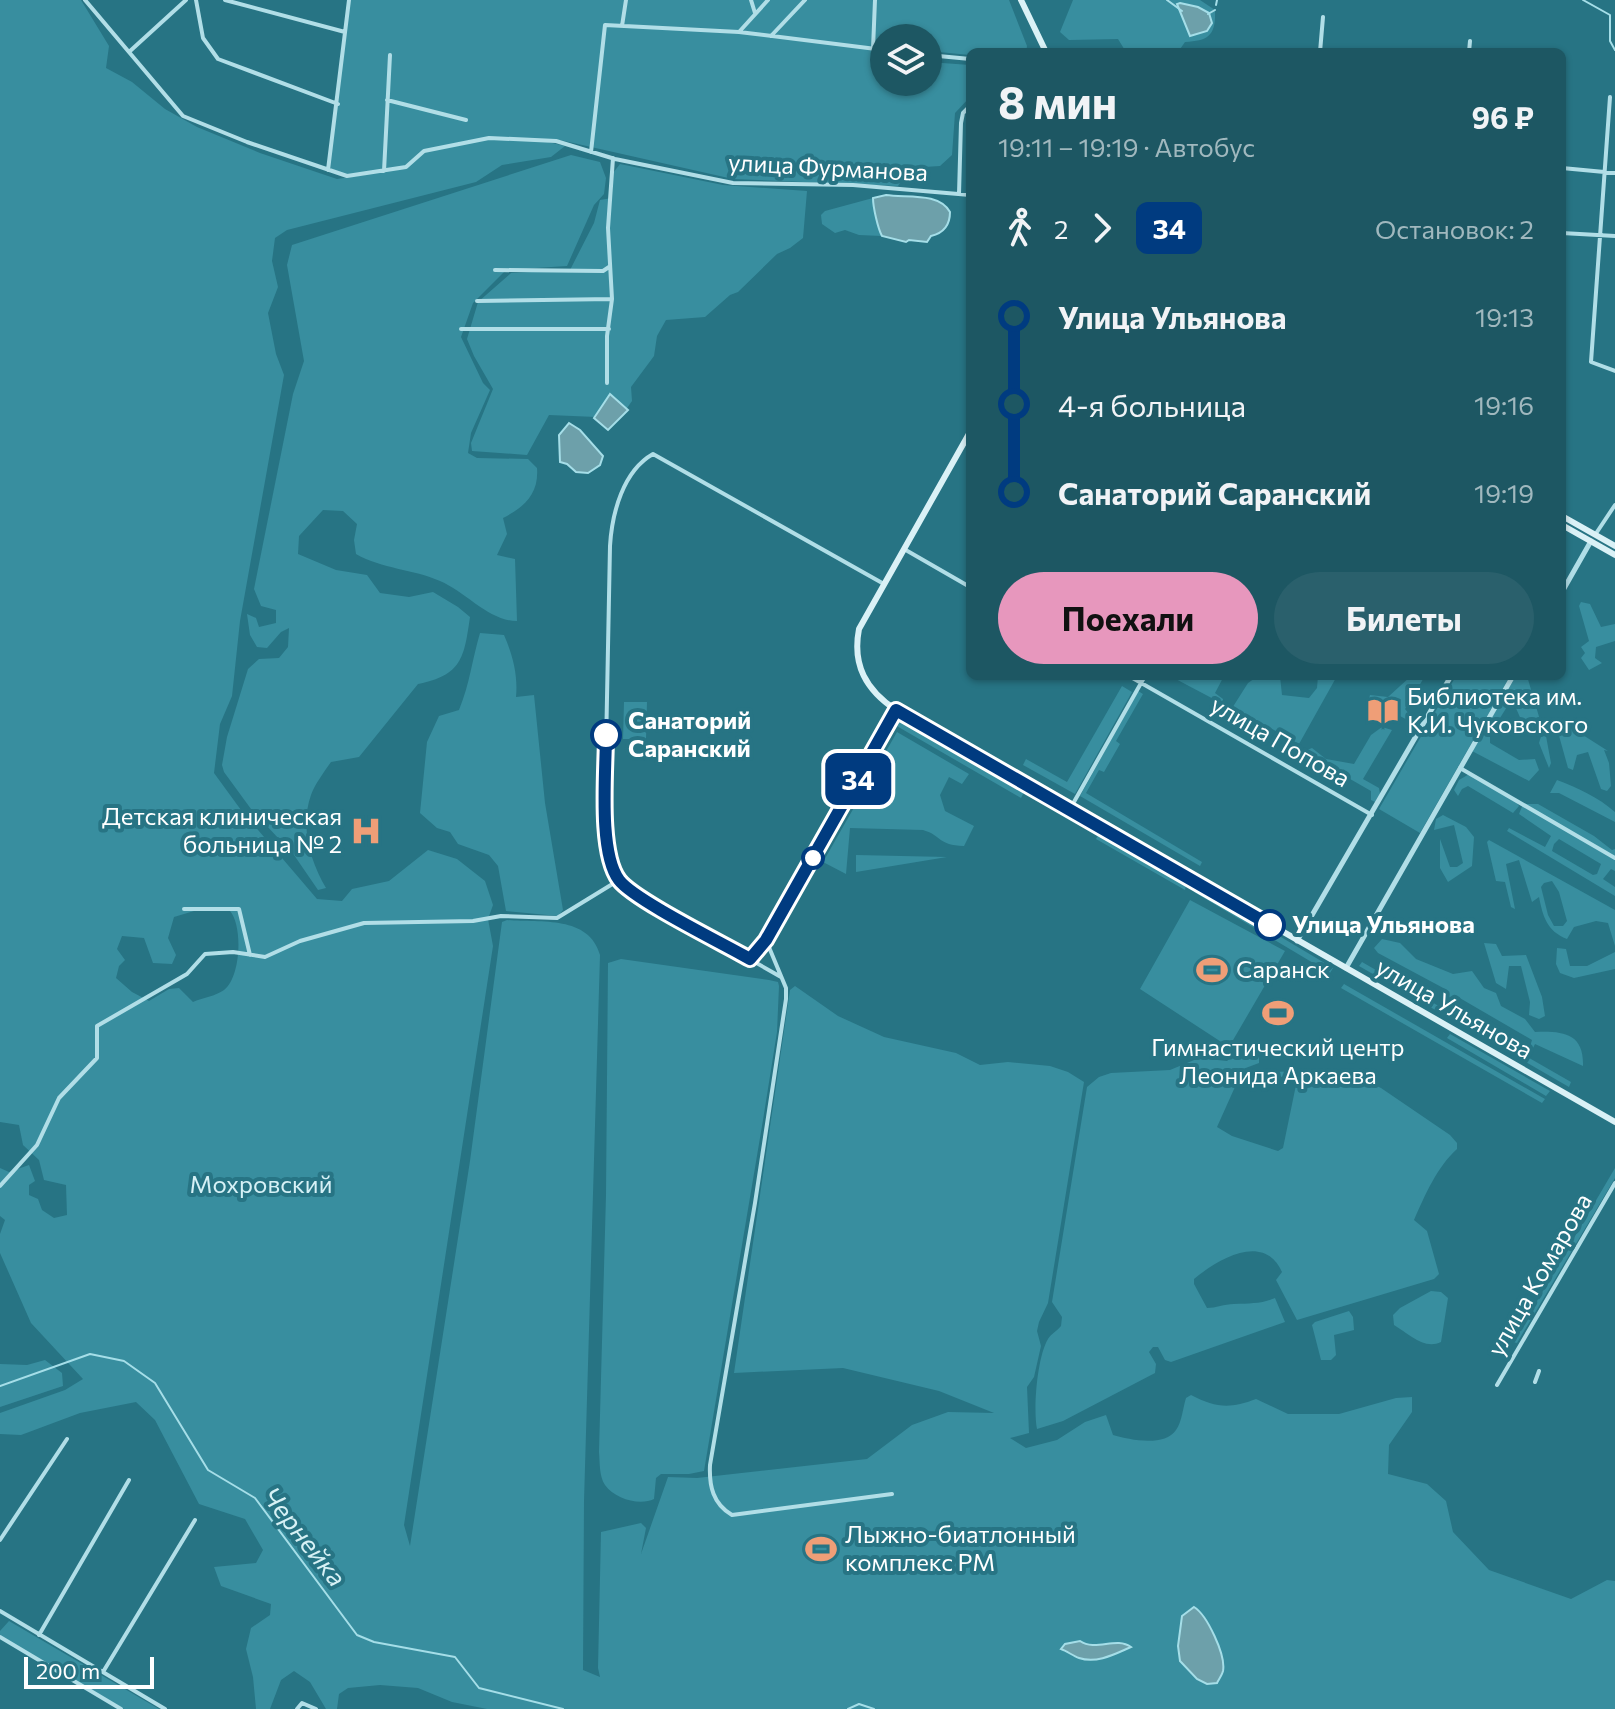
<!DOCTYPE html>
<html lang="ru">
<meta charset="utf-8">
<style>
:root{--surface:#1d5763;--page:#2a606c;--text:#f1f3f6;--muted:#a0b8be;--accent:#e797bd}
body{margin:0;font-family:Commissioner,sans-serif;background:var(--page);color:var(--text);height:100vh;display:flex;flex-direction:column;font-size:30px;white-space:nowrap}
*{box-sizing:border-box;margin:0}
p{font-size:26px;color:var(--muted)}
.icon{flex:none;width:44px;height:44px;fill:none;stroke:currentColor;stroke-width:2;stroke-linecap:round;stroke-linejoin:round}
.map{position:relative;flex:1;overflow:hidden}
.panel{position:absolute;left:966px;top:48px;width:600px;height:632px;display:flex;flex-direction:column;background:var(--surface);border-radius:12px;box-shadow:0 2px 6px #0004}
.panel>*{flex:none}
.badge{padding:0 16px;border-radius:12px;font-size:28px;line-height:52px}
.tools{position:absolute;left:870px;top:24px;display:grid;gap:16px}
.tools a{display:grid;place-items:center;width:72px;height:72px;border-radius:50%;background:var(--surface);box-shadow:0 2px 6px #0004;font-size:40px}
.scale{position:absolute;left:24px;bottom:20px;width:130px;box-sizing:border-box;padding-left:8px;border:4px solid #fff;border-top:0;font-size:22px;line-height:28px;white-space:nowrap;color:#fff;-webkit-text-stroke:6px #277484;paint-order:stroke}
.map>.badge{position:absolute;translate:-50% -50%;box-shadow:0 0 0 4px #fff}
.legs{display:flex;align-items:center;gap:12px;height:88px;padding:0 32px;font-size:26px}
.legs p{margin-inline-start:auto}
.summary{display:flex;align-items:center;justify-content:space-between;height:136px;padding:0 32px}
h1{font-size:44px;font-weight:700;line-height:60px}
.action{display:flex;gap:16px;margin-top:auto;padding:16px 32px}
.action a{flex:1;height:92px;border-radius:48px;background:var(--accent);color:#111;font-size:32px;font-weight:700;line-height:92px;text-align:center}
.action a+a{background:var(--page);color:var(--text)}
ul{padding:0 32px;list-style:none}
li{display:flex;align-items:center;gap:28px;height:88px;font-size:30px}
li i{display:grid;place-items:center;width:12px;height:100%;margin:0 10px;background:currentColor}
li i::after{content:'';width:20px;height:20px;margin:-10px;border:6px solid;border-radius:50%;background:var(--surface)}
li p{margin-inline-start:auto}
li:first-child i{background:linear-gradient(#0000 50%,currentColor 0)}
li:last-child i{background:linear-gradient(currentColor 50%,#0000 0)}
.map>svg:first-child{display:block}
</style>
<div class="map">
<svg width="1615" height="1709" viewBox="0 0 1615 1709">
<rect width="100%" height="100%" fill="#277484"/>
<path fill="#388e9f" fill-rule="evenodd" d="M0 0H81L109 46 106 68 132 82 165 109 197 127 260 153 337 179 365 175 347 176 328 170 349 0H1009L1027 46 1026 52H970V55L928 51V38H884V47L875 45 873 49 884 57V82H928V62L970 65V97L955 113 952 155 940 166 924 167 903 178 898 186 733 179 560 140 548 142 565 146 551 157 502 165 476 182 287 230 275 238 272 261 278 287 268 313 276 354 284 375 240 621 232 696 220 724 214 773 241 810 317 899 342 901 352 889 389 881 428 850 457 859 485 881 493 905 488 919 493 946 404 1525 410 1546 470 1161 502 922 507 920C540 923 589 915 600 955L584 1501 583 1670 600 1677 598 1668 601 1532 641 1523 646 1528 641 1554 668 1477 697 1478 867 1459 912 1425 948 1412 994 1413 939 1391 843 1368 734 1373 790 990 795 986 838 1016 884 1037 956 1053 980 1065 1008 1062 1050 1066 1068 1072 1084 1082 1048 1303 1039 1322 1037 1331 1041 1346 1034 1377 1027 1387 1029 1433 1010 1438 1026 1448 1057 1440 1085 1422 1106 1415 1113 1435C1130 1440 1165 1447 1176 1430 1182 1422 1183 1407 1186 1398L1191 1395C1216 1408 1230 1409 1256 1399L1288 1414H1339L1396 1398 1412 1397V1412L1389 1445 1388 1474 1427 1484 1446 1501 1453 1532 1489 1570 1571 1599 1607 1580 1615 1581V1709H487L452 1702 418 1688 380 1685 348 1688 339 1694 337 1709H326L310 1682 294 1671 281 1680 270 1709H256L253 1677 246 1649 251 1628 270 1615 271 1604 221 1586 214 1567 256 1563 263 1550 245 1519 199 1504 155 1420 136 1402 80 1413 21 1435 0 1434V1413L65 1390 83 1379 31 1323 0 1253V1234L5 1220 0 1216V1168L9 1172 29 1165 35 1181 29 1185V1195L38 1199 42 1210 54 1218 67 1215 66 1185 44 1180 39 1160 23 1145 19 1125 0 1122ZM194 911H230C243 926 241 977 224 990 216 996 202 998 193 1002L179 988 169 989 149 1001 132 992 116 978 119 966 125 960 117 949 122 936 144 938 153 963 172 964 176 955 168 938 174 917Z
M1073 0H1200L1215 10C1216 35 1209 41 1185 42L1178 52H1126L1118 39 1069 40 1060 32Z
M571 155 600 162 606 178 604 194 594 205 567 266 506 270 473 303 461 337 483 383 490 390 471 433 468 453 477 458 528 459 537 468C539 493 525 507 503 518L507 534 497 555 515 559 517 621C489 621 466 592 440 581 413 569 382 569 356 554L354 540 357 524 343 511 323 510 299 536 298 554 336 570 367 575 380 593 409 597 433 592 458 607 470 617C464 658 462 675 418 684L359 757 331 762C324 772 315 784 311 795 300 826 310 861 326 888L318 890 294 855 251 809 224 772 222 765 227 737 248 669 259 659 279 658 288 647 289 628 281 632 267 648 257 647 250 635 247 614 256 618 259 627 276 623V610L261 606 254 589 293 394 304 361 287 265 292 245Z
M620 164 723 185 807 191 803 238 790 248 777 254 738 292 730 295 705 317 666 320 657 336 654 356 631 387 632 401 620 418 549 415 527 455 472 451 471 443 493 389 474 356 467 339 478 302 511 273 570 270 594 223 600 200 612 198 613 173Z
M873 198C874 209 877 227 882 236L859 235 845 230 835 233 822 224 821 215 825 211Z
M1581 602 1590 604 1601 627 1615 624V641L1596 647 1595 658 1602 663 1589 670 1581 658 1585 653 1581 647 1589 641 1579 606Z
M480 633 504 635C513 656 518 675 516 697L534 695 545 803 563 910 558 916 506 911 498 866 489 855 458 844 450 832 437 828 420 813 427 742 439 716 459 710C470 683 472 660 480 633Z
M1170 676H1224L1215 693 1223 699V704Z
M1258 676H1280L1282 695 1309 698 1317 688 1318 676H1337L1299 744 1242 712 1233 715 1229 713 1248 683Z
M1411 676H1425L1405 709 1413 719 1411 722 1369 699 1370 695 1388 697Z
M1456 676H1510L1420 833 1379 809Z
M1516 676H1527L1540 720 1537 730 1527 733 1515 706 1510 702 1490 734V743L1519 760 1535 759 1539 770 1529 781 1472 751Z
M1122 686 1132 692 1075 794 1023 765 1026 759 1067 782Z
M1138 691 1143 694 1116 741 1120 744 1104 772 1099 770 1086 793 1202 862 1200 866 1080 796Z
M624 702H647L646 739H623Z
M899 719 1024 792 1021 798 895 725Z
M1557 724 1575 730 1608 751 1604 750 1609 763 1611 786 1607 791 1601 789 1588 752 1577 755 1573 770 1568 768 1558 732 1546 736 1551 763 1549 768 1539 743 1543 730Z
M1382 727 1392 730 1363 779 1379 788 1380 794 1375 802 1371 800V791L1324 764 1313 761 1305 766 1301 763 1307 750 1312 748 1326 759 1354 764 1371 735Z
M897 732 969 774 962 784 949 777 940 795 945 811 974 826 964 846C937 845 943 836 923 830L850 828 846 874 823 862Z
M1471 773 1514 799 1519 806 1513 813 1468 786 1462 789 1458 796 1454 790 1459 780Z
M1557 780C1578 788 1598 797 1615 812V822L1559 793H1550Z
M1523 804H1538L1594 836 1612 850 1615 849V871L1611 869 1603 879 1615 887V896L1507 831 1509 828 1545 847 1551 836 1519 814ZM1559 839 1601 864 1597 874 1593 875 1552 851 1554 844Z
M1443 815 1466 827 1474 837 1472 866 1448 882 1440 868V839L1450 867H1457L1463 863 1454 825 1434 830 1436 819Z
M1100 832 1179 879 1186 885 1185 890 1096 839Z
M1489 840 1615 910V946L1608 923 1596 921 1574 927 1567 939C1547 931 1543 917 1539 897L1532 902 1519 860 1506 864 1515 909 1511 907 1505 882 1496 881 1487 842ZM1552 881 1559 892 1567 921 1563 926H1554L1548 915 1541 887 1544 883Z
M856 855 947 857 856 872Z
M1197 887 1333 968 1330 973 1194 892Z
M1190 900 1285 951 1229 1047 1140 989Z
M1382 939 1400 943 1416 959 1453 974 1472 971 1484 988 1496 993 1501 1006 1525 1019 1535 1032C1563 1031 1584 1033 1583 1066L1535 1044 1531 1052 1529 1050 1532 1040 1458 997H1453L1448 1007 1443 1003 1447 990 1378 953 1374 948Z
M1484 943 1496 944 1502 956 1526 955 1542 997 1545 1016 1539 1019 1529 1015 1530 1002 1521 966H1509L1506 989 1496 983Z
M1557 948 1566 949 1570 966H1587L1615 952V969L1574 978 1560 973 1556 964Z
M621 959 769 980 778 982 779 986 777 1032 763 1120 704 1471 689 1474H661L656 1478 654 1499C640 1506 615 1499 605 1485 599 1476 600 1463 599 1452L606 1195 608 963Z
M1362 962 1571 1082 1569 1087 1359 966Z
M1344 984 1545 1099 1542 1103 1341 988Z
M1450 1034 1550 1091 1546 1096 1447 1038Z
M1245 1048 1259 1057V1063L1243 1069 1217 1127 1232 1136 1278 1151 1283 1148 1296 1085 1273 1072 1331 1070 1351 1073 1381 1088 1450 1135 1457 1143V1149C1437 1167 1425 1195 1414 1220L1427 1231 1439 1274 1434 1279 1297 1320 1276 1280 1282 1272C1264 1232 1218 1259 1194 1279V1284L1207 1308C1216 1308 1224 1304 1234 1304 1250 1303 1260 1304 1275 1298L1285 1322 1171 1362 1165 1360 1158 1347H1153L1149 1352 1156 1364 1155 1373 1063 1421 1037 1429C1033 1410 1037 1357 1048 1339 1051 1334 1057 1331 1061 1326L1062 1317 1052 1302 1087 1087 1099 1077 1111 1073 1170 1070 1199 1058 1227 1061 1239 1050Z
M1615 1168V1178L1517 1343 1513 1342Z
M1431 1291 1441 1292 1448 1298 1441 1342C1424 1350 1409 1334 1394 1325L1393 1315 1400 1308Z
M1349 1311 1353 1317 1354 1330 1334 1335 1336 1355 1331 1360H1321L1312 1325 1315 1322Z
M45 1360 62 1373 63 1386 0 1407V1364L27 1365Z
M9 1621 159 1709H124L0 1638V1631Z"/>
<path fill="#6da0aa" stroke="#a5dee8" stroke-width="2" d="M1180 3 1198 7 1209 13 1212 23 1207 31 1190 36 1177 4Z
M886 195C907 198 939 192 950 212 950 225 944 233 931 236L927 242 909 240 906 242 882 236C878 229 873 207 873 198Z
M610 394 628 410 608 430 594 418Z
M569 423 580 430 603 456 600 465 588 473 576 472 567 464 560 462 559 435Z
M1194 1607C1207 1615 1226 1655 1223 1671 1222 1675 1219 1679 1217 1683L1207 1684 1197 1679 1180 1661 1178 1646 1182 1616Z
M1080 1641C1096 1652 1116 1636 1131 1647 1115 1654 1097 1664 1079 1658 1073 1656 1067 1651 1061 1649L1065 1644Z"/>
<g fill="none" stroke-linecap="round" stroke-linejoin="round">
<path stroke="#a5dee8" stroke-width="2" d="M1167 0 1182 11
M1583 0 1610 15V41L1615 50
M1216 5 1217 0
M1208 14 1215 10
M0 1386 90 1354 124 1361 155 1383 208 1470 255 1498 357 1635 374 1642 455 1657 479 1688 563 1709
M848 1709 859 1704 874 1709"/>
<path stroke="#b1dee7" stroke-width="4" d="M85 0 183 116 247 142 347 176 406 167 424 151 489 138 556 141 615 159 733 183 853 185 970 195
M196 0 203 38 218 59 338 104
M225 0 345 32
M751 0 755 13
M622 26 626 0
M739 32 768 0
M771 36 805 0
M873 49 875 0
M129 52 186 0
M1320 52 1323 17
M1469 52 1470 41
M928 55 970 59
M1610 97 1591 362 1615 371
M387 100 466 120
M591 152 605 25 739 32 884 50
M1562 168 1615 173
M328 170 349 0
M384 171 390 55
M959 194 961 123 963 113 970 106
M1562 233 1615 236
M495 270 603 271 609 267
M477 301 612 299
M461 329H609
M607 383V336L612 299 608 228 613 158
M1595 535 1615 505
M904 549 970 587
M1129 676 1372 815
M1460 768 1615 858
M1070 809 1145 676
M184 909H239L250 955
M766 940 786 988V999L755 1203 710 1465C709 1486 713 1504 732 1515L892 1494
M750 959 766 940 896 710
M781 977 644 899 619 880 611 859 607 836 605 799 610 546C612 513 623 471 653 454L884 584
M0 1186 37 1145 59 1098 97 1058V1026L187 974 205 954 233 952 265 957 300 941 364 923 473 921 501 916 557 918 619 880
M1535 1382 1539 1371
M1497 1385 1615 1183
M0 1540 67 1439
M0 1611 165 1709
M39 1635 129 1480
M0 1637 121 1709
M103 1672 195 1520
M297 1709 302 1703 316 1709"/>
<path stroke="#b1dee7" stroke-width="5" d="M1562 592 1591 541
M1297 941 1451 676
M1346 968 1513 676"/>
<path stroke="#daf1f6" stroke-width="6" d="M1021 0 1046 52
M970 432 859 629C852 665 866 690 896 710L1615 1122
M1562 516 1615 546
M1562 525 1615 555"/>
</g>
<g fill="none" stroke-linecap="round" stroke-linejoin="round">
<defs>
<path id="line-1" d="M606 735C606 770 598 852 619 880 634 900 724 944 750 959L766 940 896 710 1270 925"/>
</defs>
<use href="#line-1" stroke="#fff" stroke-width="18"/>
<use href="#line-1" stroke="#003b80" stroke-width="12"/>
</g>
<defs>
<symbol id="library-bare" viewBox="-9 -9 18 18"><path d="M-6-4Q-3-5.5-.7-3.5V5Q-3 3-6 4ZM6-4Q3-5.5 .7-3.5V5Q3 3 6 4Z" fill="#ef9e77" stroke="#277484" stroke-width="2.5" paint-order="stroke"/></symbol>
<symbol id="hospital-bare" viewBox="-9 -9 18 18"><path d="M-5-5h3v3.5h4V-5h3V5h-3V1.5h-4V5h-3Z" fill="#ef9e77" stroke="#277484" stroke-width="2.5" paint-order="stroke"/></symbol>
<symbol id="stadium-bare" viewBox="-9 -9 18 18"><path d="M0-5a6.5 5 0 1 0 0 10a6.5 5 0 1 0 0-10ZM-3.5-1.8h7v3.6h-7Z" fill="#ef9e77" stroke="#277484" stroke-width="2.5" paint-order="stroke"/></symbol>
</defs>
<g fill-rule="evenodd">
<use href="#library-bare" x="1361" y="689" width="44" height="44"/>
<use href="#hospital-bare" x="344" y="809" width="44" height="44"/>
<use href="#stadium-bare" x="1190" y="948" width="44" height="44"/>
<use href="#stadium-bare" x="1256" y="991" width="44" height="44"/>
<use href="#stadium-bare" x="799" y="1527" width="44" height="44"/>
</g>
<g fill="#fff" stroke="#003b80" stroke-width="4">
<circle cx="606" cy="735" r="14"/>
<circle cx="813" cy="858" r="10"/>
<circle cx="1270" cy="925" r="14"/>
</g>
<g text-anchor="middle" stroke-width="8" stroke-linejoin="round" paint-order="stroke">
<g font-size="24" fill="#fff" stroke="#277484">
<text transform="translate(828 168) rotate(3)" y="8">улица Фурманова</text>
<text transform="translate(1280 742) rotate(30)" y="8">улица Попова</text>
<text transform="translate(1454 1009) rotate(30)" y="8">улица Ульянова</text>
<text transform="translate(1540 1275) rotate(-60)" y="8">улица Комарова</text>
</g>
<g font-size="24" fill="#fff" stroke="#277484" text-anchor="start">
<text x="1407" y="705">Библиотека им.<tspan x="1407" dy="28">К.И. Чуковского</tspan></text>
<text x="342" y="825" text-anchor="end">Детская клиническая<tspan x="342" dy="28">больница № 2</tspan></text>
<text x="1236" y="978">Саранск</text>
<text x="1278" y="1056" text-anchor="middle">Гимнастический центр<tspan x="1278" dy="28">Леонида Аркаева</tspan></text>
<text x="845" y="1543">Лыжно-биатлонный<tspan x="845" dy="28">комплекс РМ</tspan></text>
</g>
<g font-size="24" font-weight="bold" fill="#fff" stroke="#277484" text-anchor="start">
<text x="628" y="729">Санаторий<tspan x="628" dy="28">Саранский</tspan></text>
<text x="1292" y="933">Улица Ульянова</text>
</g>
<g font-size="24" fill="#d6f1f6" stroke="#277484">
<text x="261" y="1193">Мохровский</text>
</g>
<g font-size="26" font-style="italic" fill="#d7f1f5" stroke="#277484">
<text transform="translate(304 1537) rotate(52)" y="9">Чернейка</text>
</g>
</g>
</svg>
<div class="tools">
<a><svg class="icon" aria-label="layers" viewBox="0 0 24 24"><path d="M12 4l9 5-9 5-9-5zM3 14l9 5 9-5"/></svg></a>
</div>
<div class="scale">200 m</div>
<b class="badge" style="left:858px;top:779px;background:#003b80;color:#fff">34</b>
<section class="panel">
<div class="summary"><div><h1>8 мин</h1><p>19:11 – 19:19 · Автобус</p></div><b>96 ₽</b></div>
<div class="legs"><svg class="icon" aria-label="walk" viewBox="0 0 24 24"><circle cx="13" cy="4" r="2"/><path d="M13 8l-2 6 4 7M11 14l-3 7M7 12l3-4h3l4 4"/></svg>2<svg class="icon" aria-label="forward" viewBox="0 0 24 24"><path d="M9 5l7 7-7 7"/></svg><b class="badge" style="background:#003b80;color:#fff">34</b><p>Остановок: 2</p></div>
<ul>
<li><i style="color:#003b80"></i><b>Улица Ульянова</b><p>19:13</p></li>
<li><i style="color:#003b80"></i><span>4-я больница</span><p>19:16</p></li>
<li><i style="color:#003b80"></i><b>Санаторий Саранский</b><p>19:19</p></li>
</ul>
<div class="action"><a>Поехали</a><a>Билеты</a></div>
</section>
</div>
